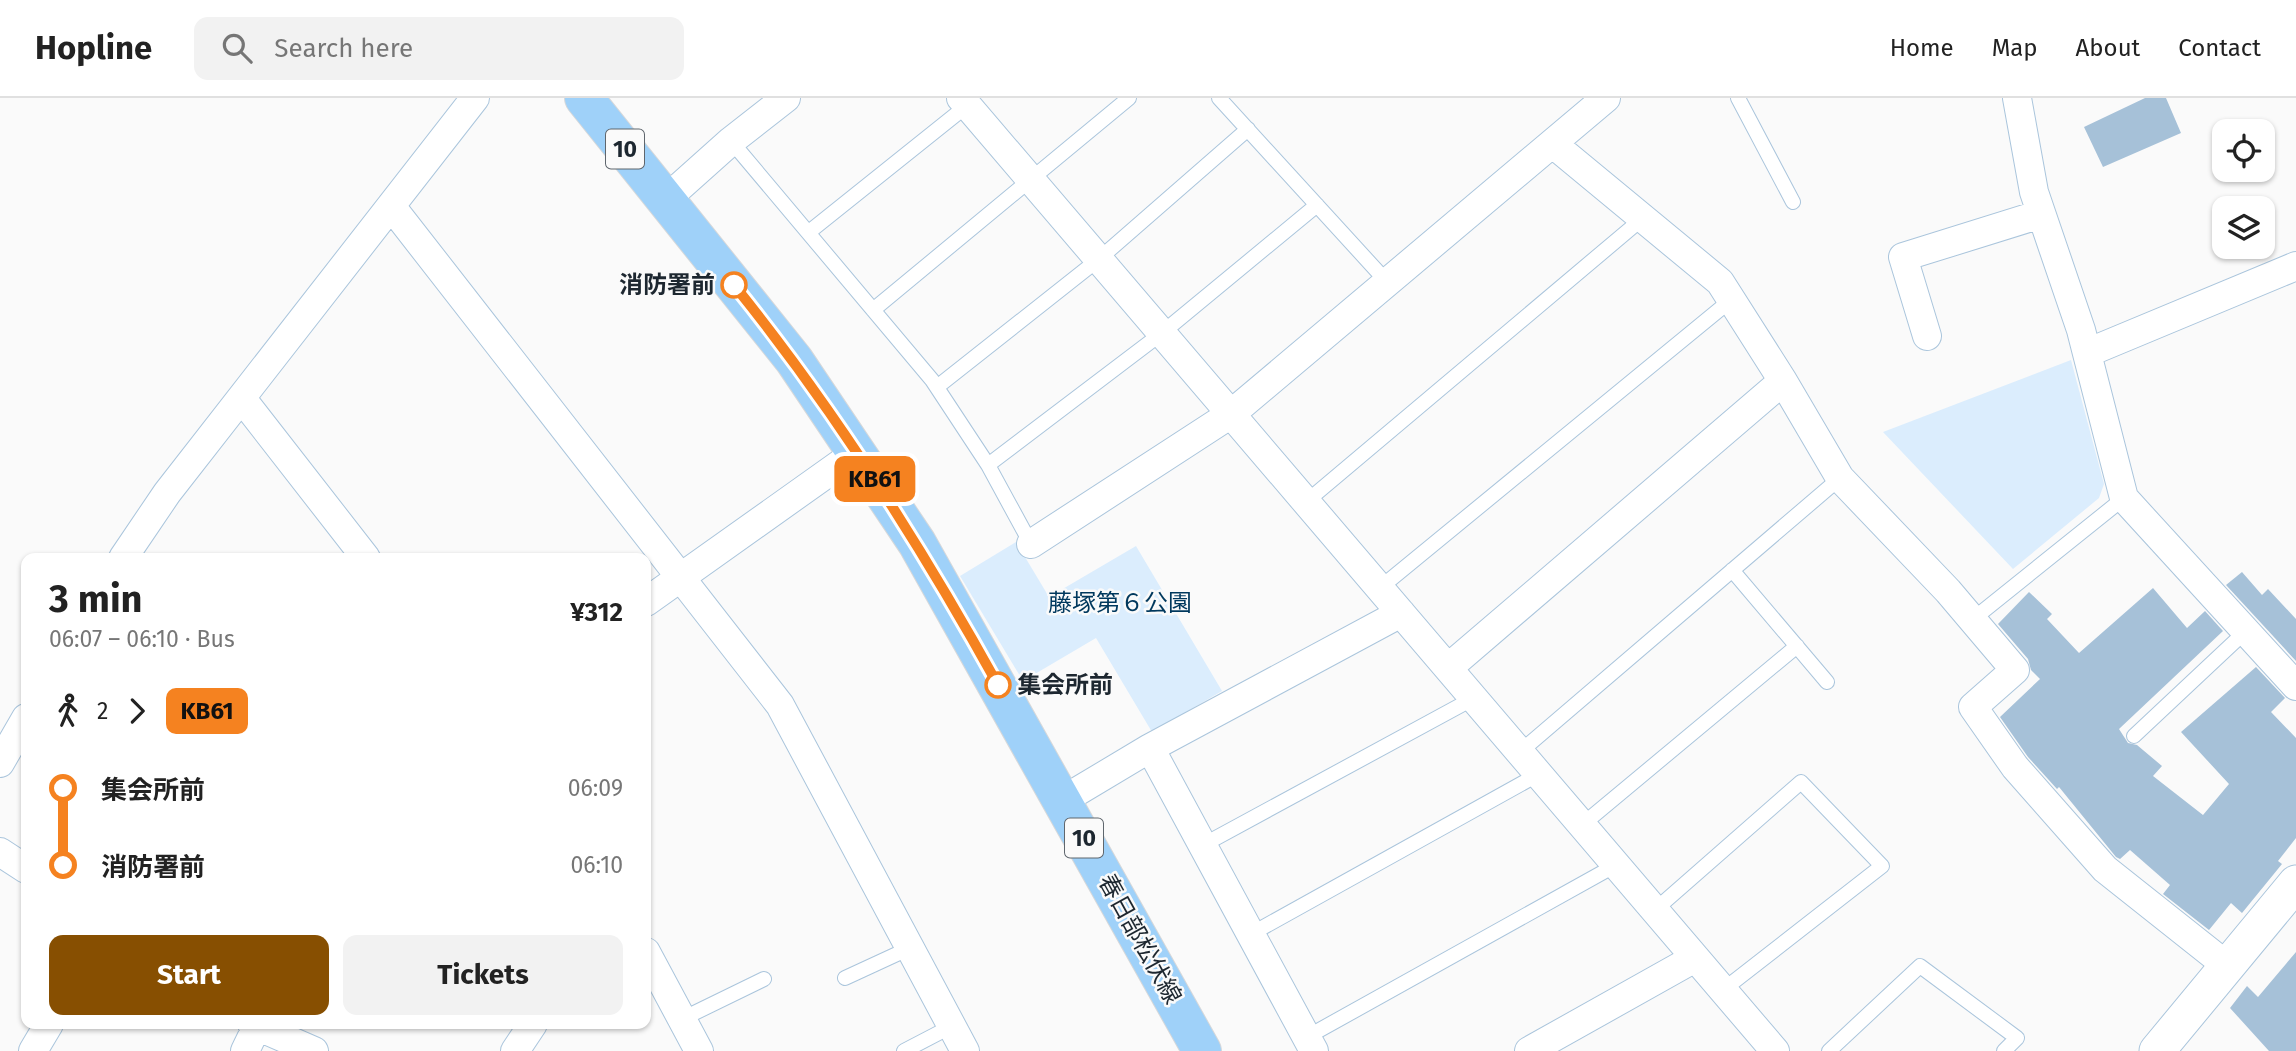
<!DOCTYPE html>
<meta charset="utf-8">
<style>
:root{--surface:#fff;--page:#f2f2f2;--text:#222;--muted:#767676;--line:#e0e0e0;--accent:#874f01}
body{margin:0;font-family:"Fira Sans","Noto Sans JP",sans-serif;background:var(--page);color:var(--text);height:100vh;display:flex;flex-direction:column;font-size:26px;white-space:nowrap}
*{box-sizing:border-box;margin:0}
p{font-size:23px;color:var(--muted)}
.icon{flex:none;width:38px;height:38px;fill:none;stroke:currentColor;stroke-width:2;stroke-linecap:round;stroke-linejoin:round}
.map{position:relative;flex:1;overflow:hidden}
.panel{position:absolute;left:21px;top:455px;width:630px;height:476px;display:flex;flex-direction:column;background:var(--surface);border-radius:14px;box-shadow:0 2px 5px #0004}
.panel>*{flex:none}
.badge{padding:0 14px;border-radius:10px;font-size:24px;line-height:46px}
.buttons{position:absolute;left:2212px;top:21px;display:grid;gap:14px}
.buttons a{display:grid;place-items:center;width:63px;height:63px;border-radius:14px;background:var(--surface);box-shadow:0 2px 5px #0004;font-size:35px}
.map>.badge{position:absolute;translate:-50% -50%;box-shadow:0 0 0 4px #fff}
.legs{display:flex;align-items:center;gap:10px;height:77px;padding:0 28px;font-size:23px}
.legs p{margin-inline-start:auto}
.head{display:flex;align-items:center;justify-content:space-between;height:119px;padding:0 28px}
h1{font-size:38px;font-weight:700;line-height:52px}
.primary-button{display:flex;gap:14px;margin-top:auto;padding:14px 28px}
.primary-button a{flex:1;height:80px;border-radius:14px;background:var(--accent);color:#fff;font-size:28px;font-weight:700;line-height:80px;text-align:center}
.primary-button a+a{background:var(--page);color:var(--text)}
ul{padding:0 28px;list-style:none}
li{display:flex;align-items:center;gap:24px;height:77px;font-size:26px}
li i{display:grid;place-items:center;width:10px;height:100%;margin:0 9px;background:currentColor}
li i::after{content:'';width:18px;height:18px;margin:-9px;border:5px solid;border-radius:50%;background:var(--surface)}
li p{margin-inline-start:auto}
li:first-child i{background:linear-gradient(#0000 50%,currentColor 0)}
li:last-child i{background:linear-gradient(currentColor 50%,#0000 0)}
header{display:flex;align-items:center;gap:42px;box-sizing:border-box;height:98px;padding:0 35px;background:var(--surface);border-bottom:2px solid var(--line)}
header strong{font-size:33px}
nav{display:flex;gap:38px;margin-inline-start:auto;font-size:24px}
.search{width:490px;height:63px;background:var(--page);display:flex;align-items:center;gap:18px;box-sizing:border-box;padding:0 24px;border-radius:14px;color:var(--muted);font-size:26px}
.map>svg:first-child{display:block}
</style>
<header>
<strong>Hopline</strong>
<div class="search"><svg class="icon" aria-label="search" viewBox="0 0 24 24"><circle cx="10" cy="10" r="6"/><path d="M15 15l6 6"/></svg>Search here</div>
<nav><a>Home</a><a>Map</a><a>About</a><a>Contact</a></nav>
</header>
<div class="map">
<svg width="2296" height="953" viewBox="0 0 2296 953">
<rect width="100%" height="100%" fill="#fafafa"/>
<path fill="#dbedfd" d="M2071 262 2104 386 2099 400 2013 471 1883 334Z
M1016 444 1049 499 1136 448 1222 593 1152 634 1096 540 1023 583 960 478Z"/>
<path fill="#a6c1d8" d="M2145 0H2166L2181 35 2103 69 2084 29Z
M2242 474 2262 497 2268 491 2296 521V563L2226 487Z
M2153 490 2187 530 2205 513 2223 533 2119 631 2128 645 2137 647 2162 668 2153 678 2203 717 2229 686 2181 634 2256 569 2285 600 2271 614 2296 640V740L2278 763 2282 766 2242 815 2231 805 2209 832 2163 796 2170 787 2130 752 2120 761 2116 759 2059 689 2057 691 2028 659 2000 619 2040 581 2031 572 2028 561 1998 526 2029 494 2052 516 2047 521 2079 555Z
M2296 854V953H2269L2230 910 2247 888 2258 899Z"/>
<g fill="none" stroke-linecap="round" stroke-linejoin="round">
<defs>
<path id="service" d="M1219 0 1388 185
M1738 0 1793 104
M731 43 932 282 988 367 1031 446
M809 134 969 6
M873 212 1129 0
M937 289 1099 161 1248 31
M988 367 1162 235 1317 107
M1306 404 1643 120
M1732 472 1827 584
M1380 490 1731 202
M1972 522 2124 400
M2134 638 2246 533
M1520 654 1840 380
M1582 727 1797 548
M1203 747 1474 600
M1655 812 1801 684 1882 768 1723 892
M1251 836 1539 676
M845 880 910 850
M682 921 764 881
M1307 939 1616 767
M904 953 952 928
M1829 953 1920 868 2017 940 2004 953"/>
<path id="minor" d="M961 0 1775 953
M2017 0 2034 94 2081 232 2124 400 2296 588
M1553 46 1720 184 1783 283 1840 380 1948 493 2015 572 1973 609 2015 669 2105 771 2226 867
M665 102 731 43 786 0
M391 108 780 607 965 953
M1927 238 1903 159 2041 116
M2087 255 2296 168
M243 302 366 460
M1031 446 1231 316 1606 0
M123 460 167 395 475 0
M646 504 857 354
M1448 570 1783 283
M1150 650 1314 953
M0 665 26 620
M1063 702 1150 650 1401 515
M0 754 26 771
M646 854 699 953
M252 926 314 953
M33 953 49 926
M245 953 258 926
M515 953 533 926
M1529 953 1695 860"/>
<path id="tertiary" d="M2157 953 2296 785"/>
<path id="primary" d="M584 0 794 262 917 445 1202 953"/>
</defs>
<use href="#service" stroke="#aac5dc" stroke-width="16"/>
<use href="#minor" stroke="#aac5dc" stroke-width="30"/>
<use href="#tertiary" stroke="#aac5dc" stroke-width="37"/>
<use href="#primary" stroke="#d6d8da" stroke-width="40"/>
<use href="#service" stroke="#fff" stroke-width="14"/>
<use href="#minor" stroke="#fff" stroke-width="28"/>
<use href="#tertiary" stroke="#fff" stroke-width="35"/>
<use href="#primary" stroke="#9fd1f9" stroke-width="38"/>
</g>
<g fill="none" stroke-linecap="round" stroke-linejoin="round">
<defs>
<path id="line-1" d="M734 187C835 312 920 446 998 587"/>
</defs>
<use href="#line-1" stroke="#fff" stroke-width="16"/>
<use href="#line-1" stroke="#f58220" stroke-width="10"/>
</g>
<g fill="#fff" stroke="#f58220" stroke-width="3.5">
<circle cx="734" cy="187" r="12"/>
<circle cx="998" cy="587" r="12"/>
</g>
<g text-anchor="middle" stroke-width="5" stroke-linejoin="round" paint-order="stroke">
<g fill="#fafafa" stroke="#5f666d" stroke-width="2">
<rect x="606" y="31.5" width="38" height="39" rx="5"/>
<rect x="1065" y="720.5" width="38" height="39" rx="5"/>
</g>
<g font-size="23" font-weight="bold" fill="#1d2730">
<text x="625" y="59">10</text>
<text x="1084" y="748">10</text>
</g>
<g font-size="24" font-weight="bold" fill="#1d2730" stroke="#fafafa" text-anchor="end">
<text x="715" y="195">消防署前</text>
<text x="1017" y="595" text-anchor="start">集会所前</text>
</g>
<g font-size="24" fill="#00385d" stroke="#fafafa">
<text x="1120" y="513">藤塚第６公園</text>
</g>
<g font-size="24" fill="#1d2730" stroke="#fafafa">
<text transform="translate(1140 841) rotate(61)" y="8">春日部松伏線</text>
</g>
</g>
</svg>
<div class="buttons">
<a><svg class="icon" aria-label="locate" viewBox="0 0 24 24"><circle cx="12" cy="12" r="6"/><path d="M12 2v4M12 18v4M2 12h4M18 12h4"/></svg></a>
<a><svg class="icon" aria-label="layers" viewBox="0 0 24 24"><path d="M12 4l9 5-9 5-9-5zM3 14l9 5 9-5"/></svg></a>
</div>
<b class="badge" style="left:875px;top:381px;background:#f58220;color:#111">KB61</b>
<section class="panel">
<div class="head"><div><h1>3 min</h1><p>06:07 – 06:10 · Bus</p></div><b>¥312</b></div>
<div class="legs"><svg class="icon" aria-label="walk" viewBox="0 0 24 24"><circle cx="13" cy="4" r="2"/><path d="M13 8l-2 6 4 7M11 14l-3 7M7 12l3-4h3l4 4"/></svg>2<svg class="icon" aria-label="forward" viewBox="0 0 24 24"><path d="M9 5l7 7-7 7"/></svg><b class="badge" style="background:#f58220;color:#111">KB61</b></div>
<ul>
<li><i style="color:#f58220"></i><b>集会所前</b><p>06:09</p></li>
<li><i style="color:#f58220"></i><b>消防署前</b><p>06:10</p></li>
</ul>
<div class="primary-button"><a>Start</a><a>Tickets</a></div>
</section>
</div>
